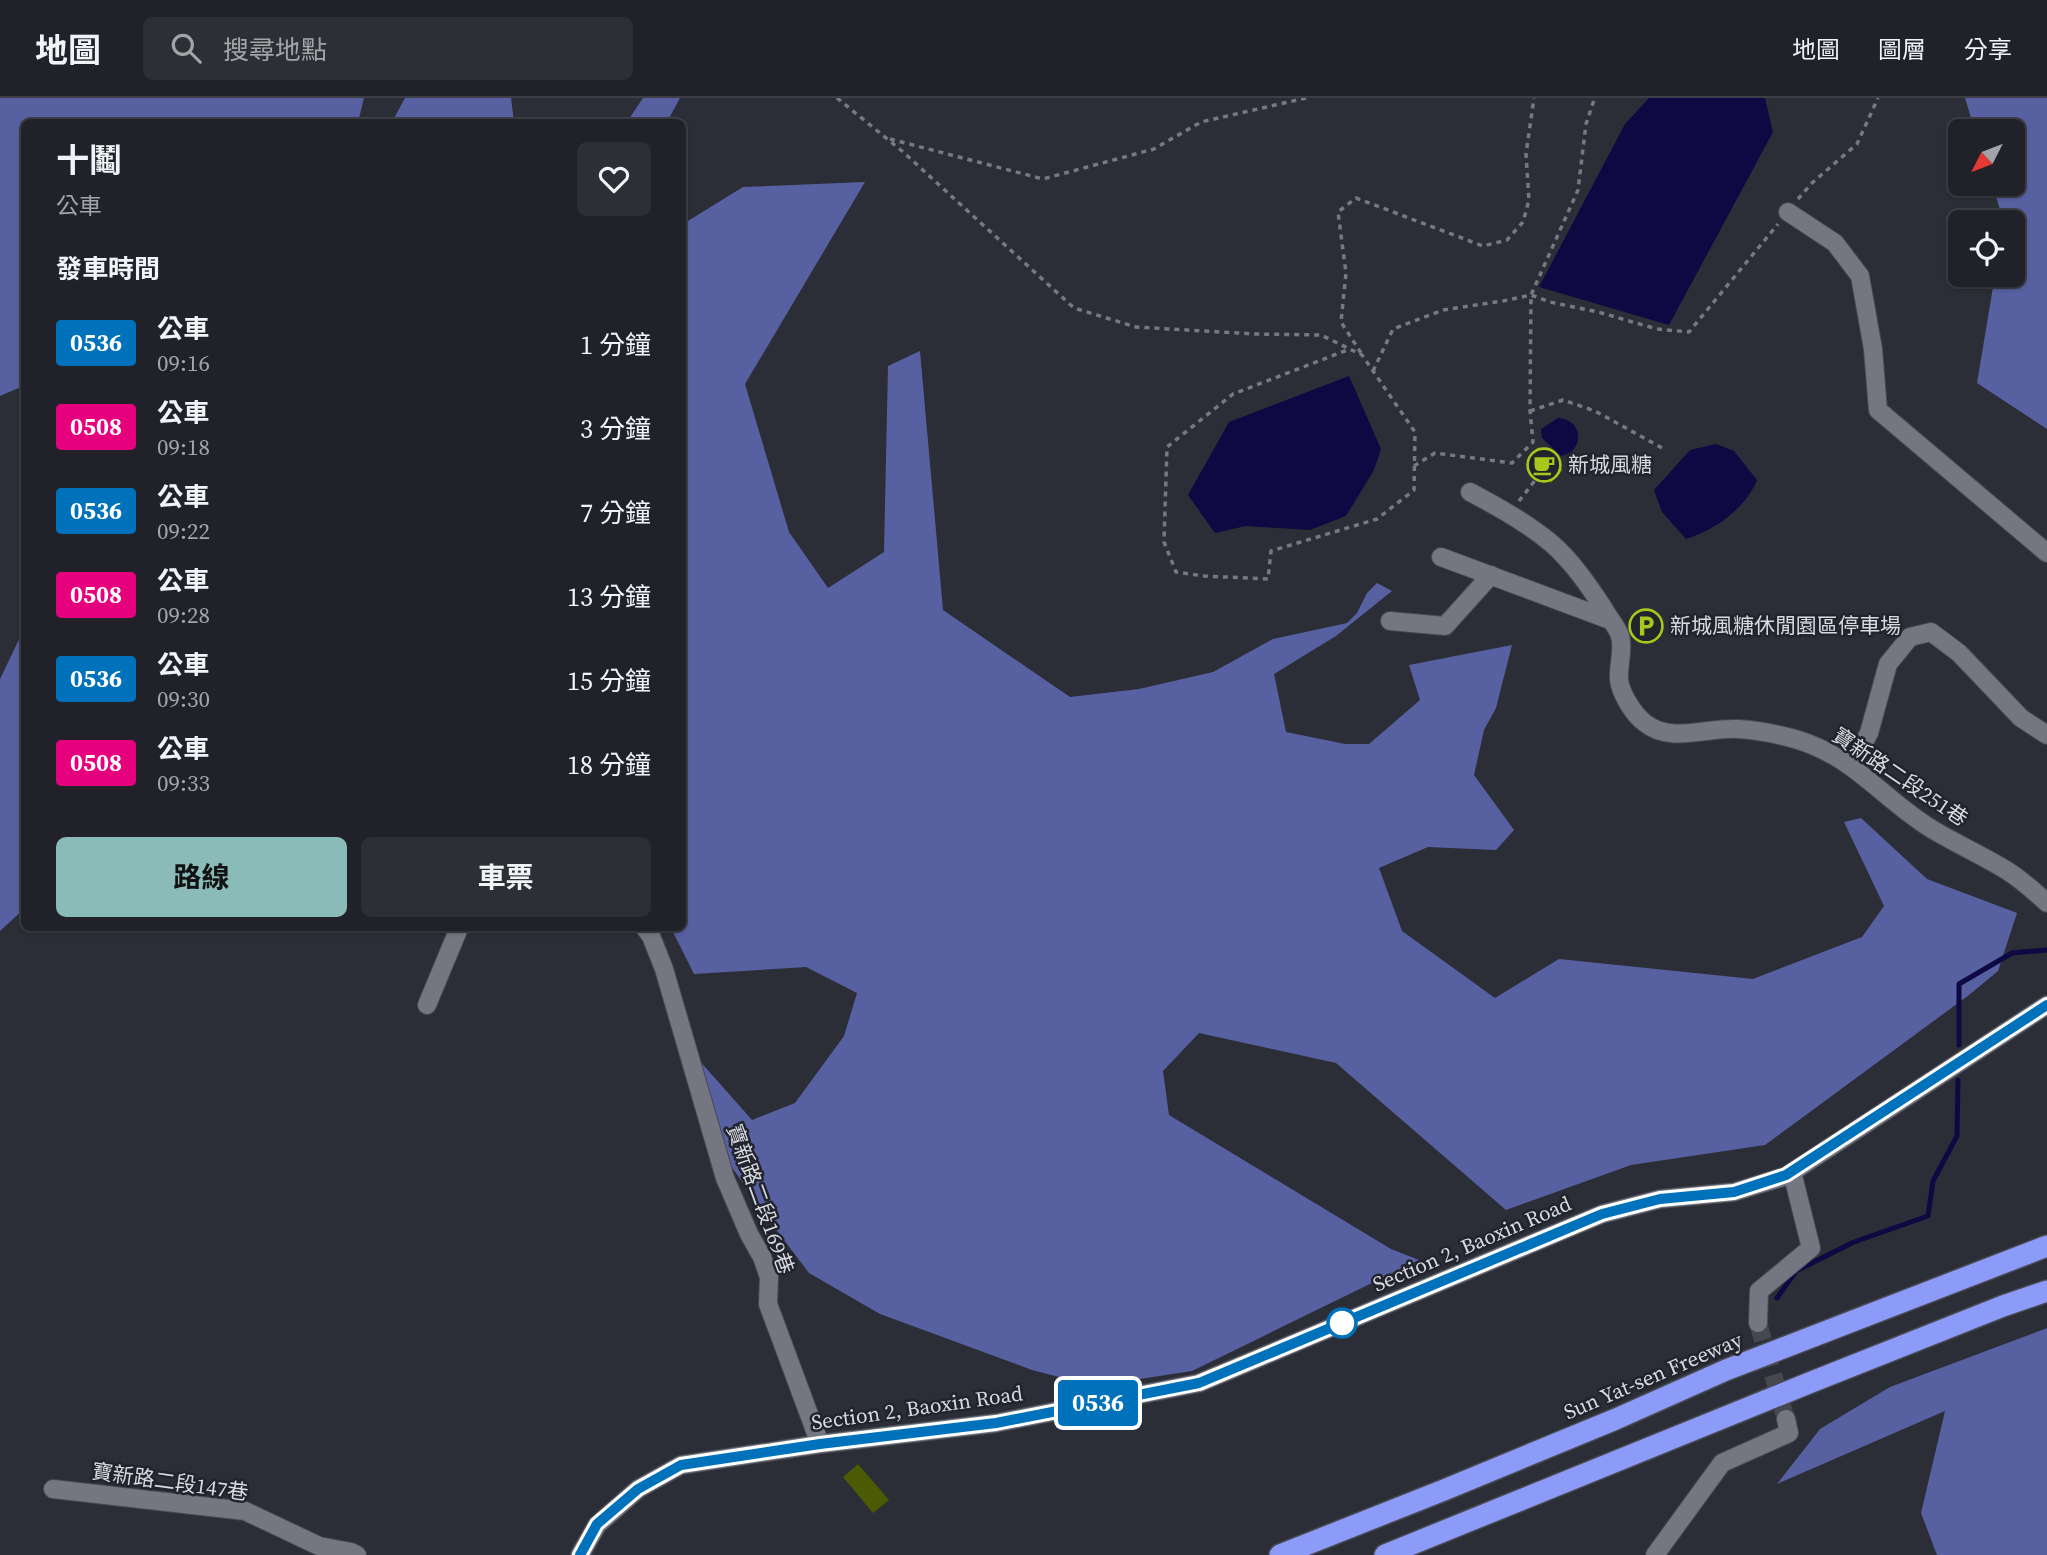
<!DOCTYPE html>
<html lang="zh-TW">
<meta charset="utf-8">
<style>
:root{--surface:#212229;--page:#2d2f35;--text:#f1f3f6;--muted:#a2a4a8;--line:#3e3f46;--accent:#8bbbb9}
body{margin:0;font-family:"Source Serif 4","Noto Sans TC",serif;background:var(--page);color:var(--text);height:100vh;display:flex;flex-direction:column;font-size:26px;white-space:nowrap}
*{box-sizing:border-box;margin:0}
p{font-size:23px;color:var(--muted)}
.icon{flex:none;width:38px;height:38px;fill:none;stroke:currentColor;stroke-width:2;stroke-linecap:round;stroke-linejoin:round}
.map{position:relative;flex:1;overflow:hidden}
.panel{position:absolute;left:21px;top:21px;width:665px;height:812px;display:flex;flex-direction:column;background:var(--surface);border-radius:10px;box-shadow:0 2px 5px #0004,0 0 0 2px var(--line)}
.panel>*{flex:none}
.badge{padding:0 14px;border-radius:5px;font-size:24px;line-height:46px}
.needle{width:46px;rotate:228deg}
.fabs{position:absolute;left:1948px;top:21px;display:grid;gap:14px}
.fabs a{display:grid;place-items:center;width:77px;height:77px;border-radius:10px;background:var(--surface);box-shadow:0 2px 5px #0004,0 0 0 2px var(--line);font-size:35px}
.map>.badge{position:absolute;translate:-50% -50%;box-shadow:0 0 0 4px #fff}
h2{padding:0 35px;font-size:26px;line-height:63px}
.round{display:grid;place-items:center;flex:none;width:74px;height:74px;border-radius:10px;background:var(--page)}
.headline{display:flex;align-items:center;justify-content:space-between;height:119px;padding:0 35px}
h1{font-size:33px;font-weight:700;line-height:52px}
.button{display:flex;gap:14px;margin-top:auto;padding:14px 35px}
.button a{flex:1;height:80px;border-radius:10px;background:var(--accent);color:#111;font-size:28px;font-weight:700;line-height:80px;text-align:center}
.button a+a{background:var(--page);color:var(--text)}
ul{padding:0;list-style:none}
li{display:flex;align-items:center;gap:21px;height:84px;padding:0 35px}
li div{flex:1}
li b{display:block;font-size:26px}
li em{font-style:normal}
li .badge{min-width:77px;font-weight:700;text-align:center}
header{display:flex;align-items:center;gap:42px;box-sizing:border-box;height:98px;padding:0 35px;background:var(--surface);border-bottom:2px solid var(--line)}
header strong{font-size:33px}
nav{display:flex;gap:38px;margin-inline-start:auto;font-size:24px}
.search{width:490px;height:63px;background:var(--page);display:flex;align-items:center;gap:18px;box-sizing:border-box;padding:0 24px;border-radius:10px;color:var(--muted);font-size:26px}
.map>svg:first-child{display:block}
</style>
<header>
<strong>地圖</strong>
<div class="search"><svg class="icon" aria-label="search" viewBox="0 0 24 24"><circle cx="10" cy="10" r="6"/><path d="M15 15l6 6"/></svg>搜尋地點</div>
<nav><a>地圖</a><a>圖層</a><a>分享</a></nav>
</header>
<div class="map">
<svg width="2047" height="1457" viewBox="0 0 2047 1457">
<rect width="100%" height="100%" fill="#2c2e37"/>
<path fill="#5760a1" d="M0 0H364L359 20V24H24V284L21 289 0 298Z
M405 0H511L514 24H392Z
M643 0H680L667 24H627Z
M1965 0H2047V331L1977 285 1995 177H2012V124H2004L1992 86H2012V33H1975Z
M865 84 745 286 789 434 828 490 884 454 888 268 920 253 943 512 1070 599 1139 591 1213 574 1273 541 1347 525 1357 515 1367 495 1377 485 1392 493 1336 538 1274 576 1286 634 1345 646H1369L1420 602 1409 567 1512 547 1496 610 1484 632 1474 677 1514 732 1496 752 1428 749 1379 770 1402 833 1495 900 1559 861 1753 881 1862 839 1884 808 1844 724 1861 720 1927 781 2017 815 1998 873 1969 897 1765 1047 1631 1067 1506 1112 1336 965 1199 935 1163 973 1169 1017 1391 1151 1419 1162 1192 1273 1094 1288 1032 1272 880 1216 809 1175 768 1121 724 1058 690 952 752 1022 795 1005 844 938 857 895 806 869 694 876 671 830H682V623L686 597 682 588 683 126 743 89Z
M24 531V811L0 833V581Z
M2047 1230V1457H1937L1921 1415 1945 1313 1777 1386 1820 1331 1890 1289Z"/>
<path fill="#0e0843" d="M1649 0H1765L1773 34 1669 227 1539 189 1625 26Z
M1349 278 1381 351 1374 372 1346 418 1310 432 1246 428 1215 435 1188 397 1229 324Z
M1558 320C1584 321 1585 354 1561 358L1542 340 1541 331Z
M1716 346 1734 353 1757 382C1745 411 1715 432 1686 441L1662 414 1654 392 1690 352Z"/>
<g fill="none" stroke-linecap="round" stroke-linejoin="round">
<path stroke="#0e0843" stroke-width="5" d="M1959 947V886L2012 855 2047 852
M1777 1200 1796 1173 1854 1144 1928 1118 1933 1083 1957 1038 1958 982"/>
</g>
<path fill="#4c5b03" d="M1538 349 1563 372 1551 385 1526 363Z
M858 1366 889 1402 873 1415 843 1379Z"/>
<g fill="none" stroke-linecap="round" stroke-linejoin="round">
<path stroke="#464850" stroke-width="18" stroke-dasharray="18 9" stroke-linecap="butt" d="M1758 1225 1786 1321"/>
<defs>
<path id="minor" d="M1788 114 1835 145 1860 178 1873 251 1878 312 2047 455
M1470 394C1498 409 1527 425 1551 445 1572 463 1589 488 1604 511 1608 519 1618 530 1620 538 1624 551 1618 568 1619 581 1620 595 1634 617 1645 625 1671 646 1708 629 1738 631 1757 632 1777 636 1795 641 1853 658 1879 697 1927 728 1952 744 1980 756 2006 772 2021 781 2034 793 2047 805
M1441 459 1610 522
M1390 523 1445 528 1491 477
M1851 668 1869 635 1888 566 1910 539 1931 534 1959 555 2021 620 2047 637
M645 830 651 838 664 871 725 1080 749 1136 762 1159 769 1179 768 1206 820 1346
M427 907 459 830
M1758 1225 1759 1193 1811 1150 1792 1074
M53 1391 245 1413 319 1448 351 1454 357 1457
M580 1457 597 1427 638 1391 681 1367 820 1346 996 1325 1199 1285 1602 1116 1660 1101 1734 1094 1786 1078 2047 907
M1655 1457 1722 1365 1789 1335 1786 1321"/>
<path id="highway" d="M1280 1457 1444 1392 1616 1321 1726 1272 2047 1148
M1385 1457 1809 1285 2003 1208 2047 1193"/>
</defs>
<use href="#minor" stroke="#484951" stroke-width="20"/>
<use href="#highway" stroke="#484951" stroke-width="24"/>
<path stroke="#777981" stroke-width="3.5" stroke-dasharray="5 5" stroke-linecap="butt" d="M837 0 902 53 1074 210 1136 229 1255 236 1321 237 1362 257 1415 334 1414 392 1377 421 1271 453 1268 481 1204 478 1176 474 1164 444 1167 349 1233 296 1350 251
M890 41 1043 81 1154 51 1201 24 1306 0
M1798 101 1812 85 1857 46 1878 0
M1361 255 1341 224 1346 175 1338 114 1356 100 1483 148 1507 142 1523 124 1529 102 1526 56 1534 0
M1373 273 1393 231 1443 212 1503 203 1531 197 1550 204 1598 214 1657 231 1689 234 1778 126
M1530 313 1563 302 1595 313 1664 351
M1414 368 1435 355 1512 365 1533 344 1530 313 1531 197 1578 92 1586 26 1594 2 1597 0
M1519 403 1540 376"/>
<use href="#minor" stroke="#747781" stroke-width="18"/>
<use href="#highway" stroke="#8c9af8" stroke-width="21"/>
</g>
<g fill="none" stroke-linecap="round" stroke-linejoin="round">
<defs>
<path id="line" d="M580 1457 597 1426 638 1391 681 1367 820 1346 996 1325 1199 1285 1602 1116 1660 1101 1734 1094 1786 1077 2047 907"/>
</defs>
<use href="#line" stroke="#fff" stroke-width="16"/>
<use href="#line" stroke="#0072bc" stroke-width="10"/>
</g>
<defs>
<symbol id="cafe-ring" viewBox="-11 -11 22 22"><circle r="9.5" fill="#22242d" stroke="#a8c71c" stroke-width="1.5"/><path d="M-5.5-4.5H6V0H3Q3 3.5 0 3.5H-2.5Q-5.5 3.5-5.5 0ZM3-3.2v2h1.7v-2ZM-6 4.5H4V6H-6Z" fill="#a8c71c"/></symbol>
<symbol id="parking-ring" viewBox="-11 -11 22 22"><circle r="9.5" fill="#22242d" stroke="#a8c71c" stroke-width="1.5"/><path d="M-3.5-5.5H1a3.5 3.5 0 0 1 0 7H-1V5.5H-3.5ZM-1-3.4V-.6H.8a1.4 1.4 0 0 0 0-2.8Z" fill="#a8c71c"/></symbol>
</defs>
<g fill-rule="evenodd">
<use href="#cafe-ring" x="1525" y="348" width="38" height="38"/>
<use href="#parking-ring" x="1627" y="509" width="38" height="38"/>
</g>
<circle fill="#fff" stroke="#0072bc" stroke-width="3.5" cx="1342" cy="1225" r="14"/>
<g text-anchor="middle" stroke-width="5" stroke-linejoin="round" paint-order="stroke">
<g font-size="21" fill="#d8dae0" stroke="#22242d" text-anchor="start">
<text x="1568" y="374">新城風糖</text>
<text x="1670" y="535">新城風糖休閒園區停車場</text>
</g>
<g font-size="21" fill="#d8dae0" stroke="#22242d">
<text transform="translate(1900 679) rotate(34)" y="7">寶新路二段251巷</text>
<text transform="translate(760 1101) rotate(70)" y="7">寶新路二段169巷</text>
<text transform="translate(1472 1146) rotate(-23)" y="7">Section 2, Baoxin Road</text>
<text transform="translate(1653 1278) rotate(-23)" y="7">Sun Yat-sen Freeway</text>
<text transform="translate(917 1310) rotate(-8)" y="7">Section 2, Baoxin Road</text>
<text transform="translate(170 1384) rotate(8)" y="7">寶新路二段147巷</text>
</g>
</g>
</svg>
<div class="fabs">
<a><svg class="needle" viewBox="-14 -14 28 28"><path d="M0-13l5 13h-10z" fill="#e53935"/><path d="M0 13l5-13h-10z" fill="#a2a4a8"/></svg></a>
<a><svg class="icon" aria-label="locate" viewBox="0 0 24 24"><circle cx="12" cy="12" r="6"/><path d="M12 2v4M12 18v4M2 12h4M18 12h4"/></svg></a>
</div>
<b class="badge" style="left:1098px;top:1305px;background:#0072bc;color:#fff">0536</b>
<section class="panel">
<div class="headline"><div><h1>十鬮</h1><p>公車</p></div><a class="round"><svg class="icon" aria-label="heart" viewBox="0 0 24 24"><path d="M12 20l-8-8c-3-5 5-10 8-4 3-6 11-1 8 4z"/></svg></a></div>
<h2>發車時間</h2>
<ul>
<li><span class="badge" style="background:#0072bc;color:#fff">0536</span><div><b>公車</b><p>09:16</p></div><em>1 分鐘</em></li>
<li><span class="badge" style="background:#e6007e;color:#fff">0508</span><div><b>公車</b><p>09:18</p></div><em>3 分鐘</em></li>
<li><span class="badge" style="background:#0072bc;color:#fff">0536</span><div><b>公車</b><p>09:22</p></div><em>7 分鐘</em></li>
<li><span class="badge" style="background:#e6007e;color:#fff">0508</span><div><b>公車</b><p>09:28</p></div><em>13 分鐘</em></li>
<li><span class="badge" style="background:#0072bc;color:#fff">0536</span><div><b>公車</b><p>09:30</p></div><em>15 分鐘</em></li>
<li><span class="badge" style="background:#e6007e;color:#fff">0508</span><div><b>公車</b><p>09:33</p></div><em>18 分鐘</em></li>
</ul>
<div class="button"><a>路線</a><a>車票</a></div>
</section>
</div>
